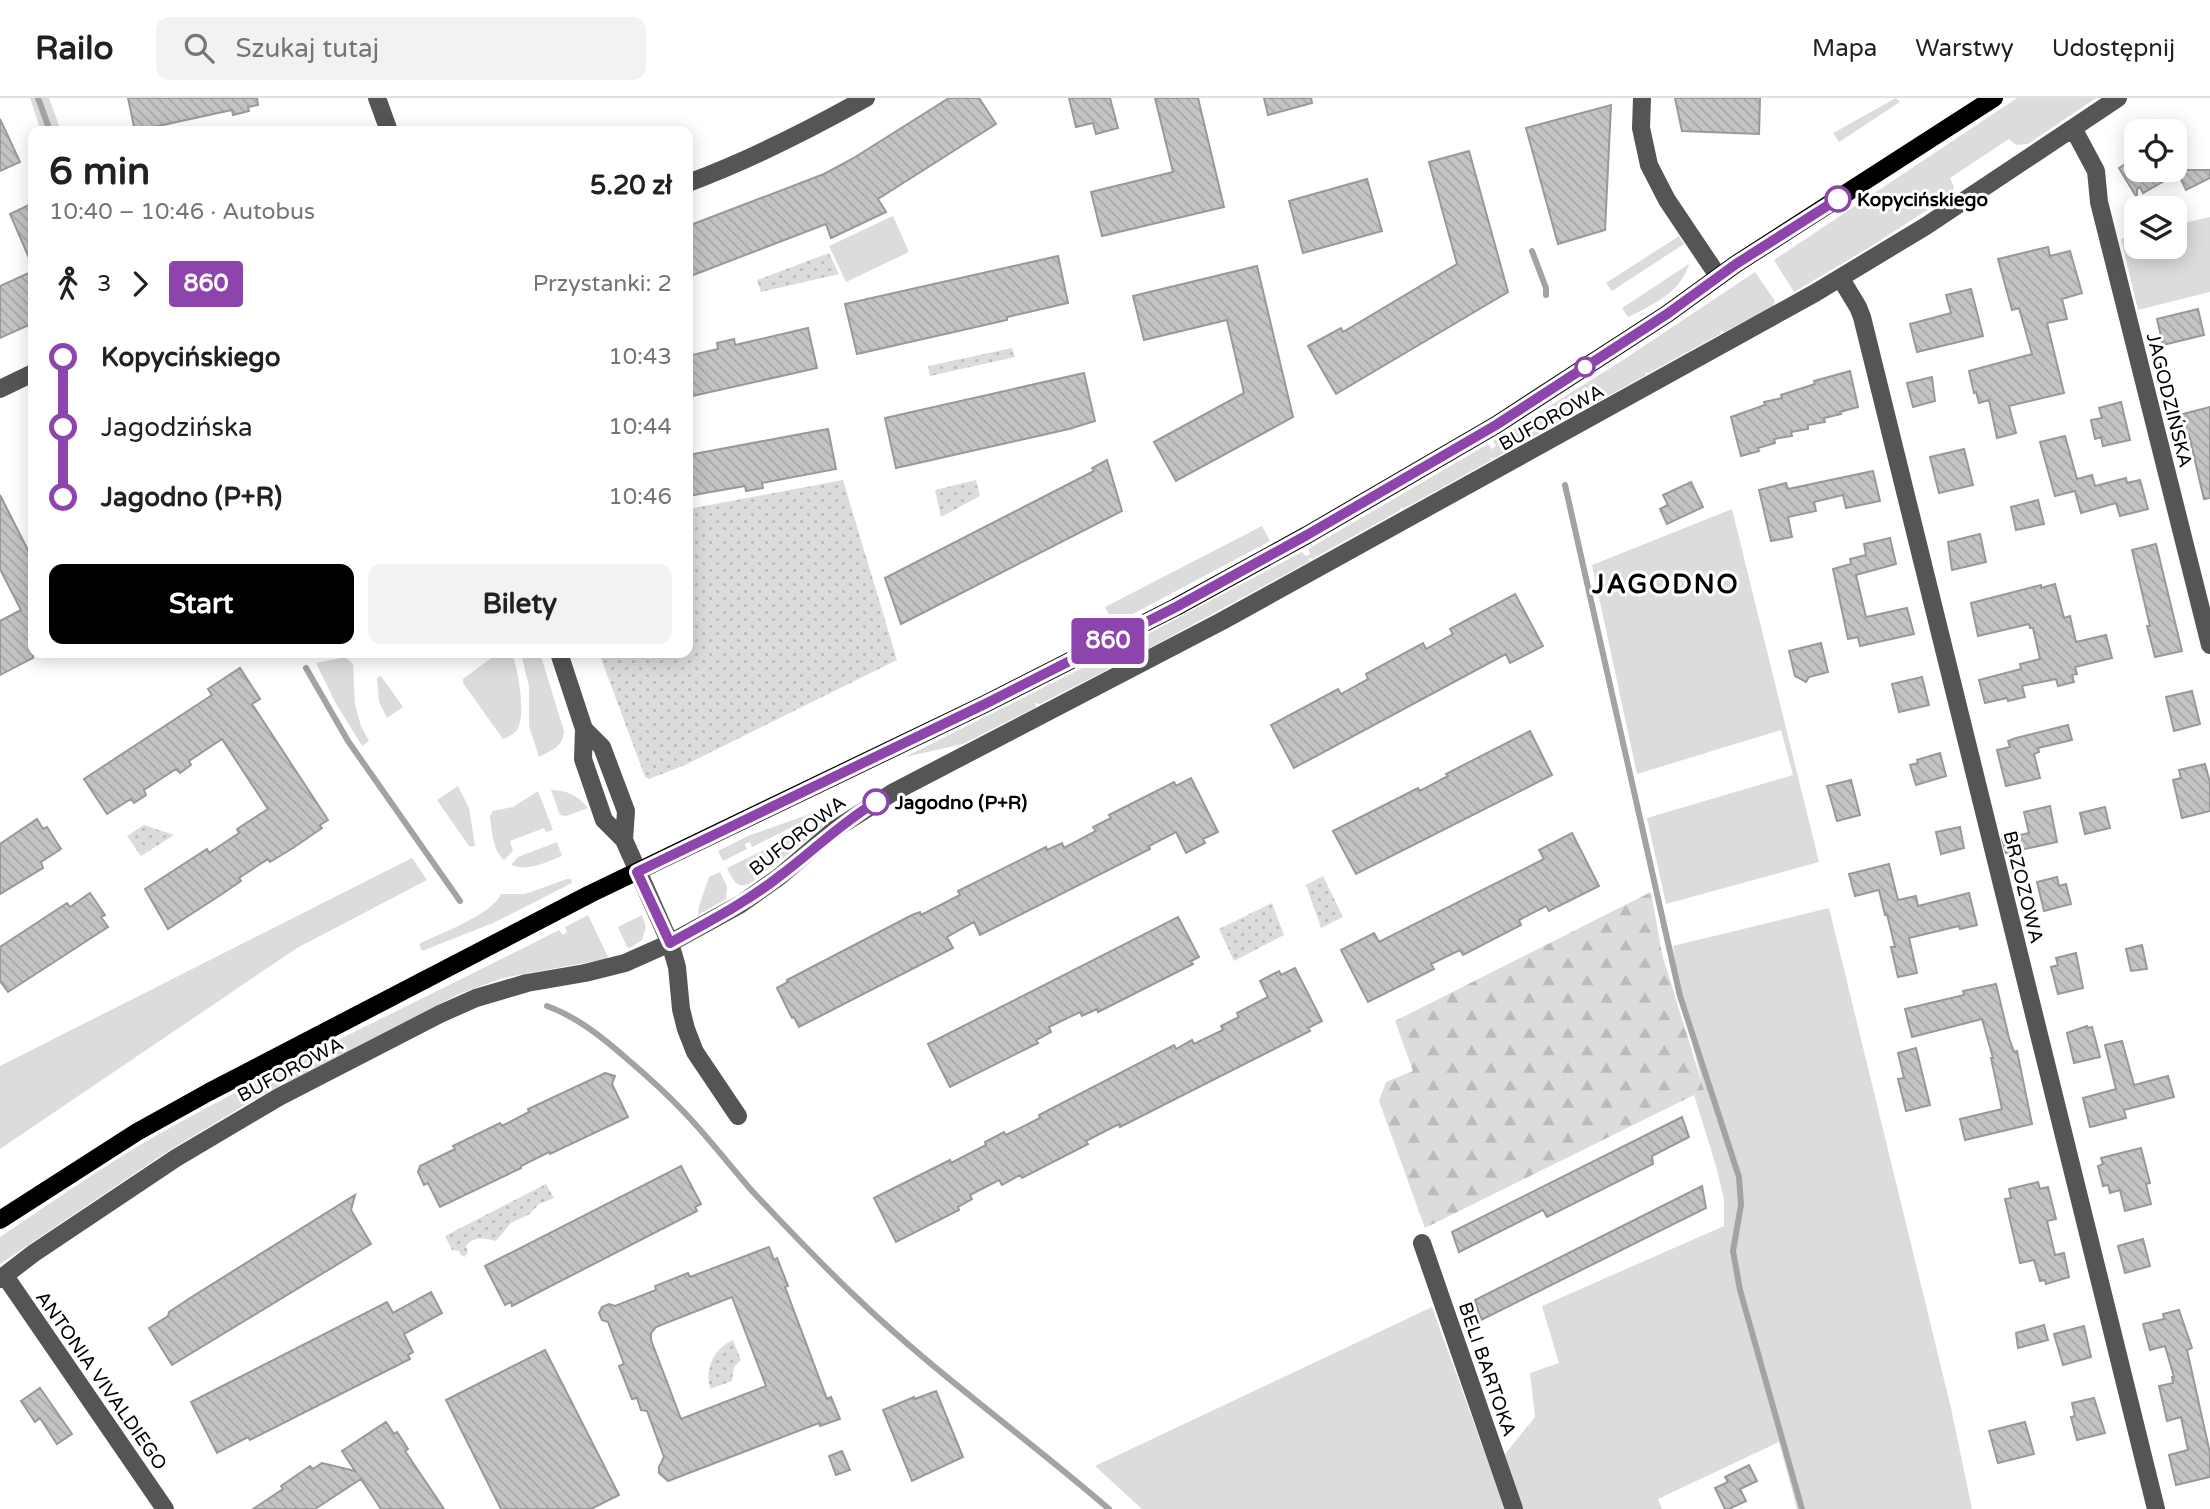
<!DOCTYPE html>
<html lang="pl">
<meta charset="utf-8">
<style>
:root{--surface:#fff;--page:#f2f2f2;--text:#202124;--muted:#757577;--line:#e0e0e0;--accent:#000}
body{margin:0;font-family:"Varela Round",sans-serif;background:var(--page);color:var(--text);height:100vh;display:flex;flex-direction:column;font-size:26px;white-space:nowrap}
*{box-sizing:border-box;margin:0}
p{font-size:23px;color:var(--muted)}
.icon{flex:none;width:38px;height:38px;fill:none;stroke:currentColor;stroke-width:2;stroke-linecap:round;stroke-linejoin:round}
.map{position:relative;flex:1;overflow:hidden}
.panel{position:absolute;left:28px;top:28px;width:665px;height:532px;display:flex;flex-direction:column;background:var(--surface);border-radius:14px;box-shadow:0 4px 18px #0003}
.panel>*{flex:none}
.badge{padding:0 14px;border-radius:5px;font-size:24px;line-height:46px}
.fabs{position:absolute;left:2124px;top:21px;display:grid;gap:14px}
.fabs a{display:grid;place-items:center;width:63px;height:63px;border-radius:14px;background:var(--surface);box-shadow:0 4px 18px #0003;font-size:35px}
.map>.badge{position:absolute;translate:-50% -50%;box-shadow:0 0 0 4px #fff}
.legs{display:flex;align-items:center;gap:10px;height:77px;padding:0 21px;font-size:23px}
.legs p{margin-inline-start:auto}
.overview{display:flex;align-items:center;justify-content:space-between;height:119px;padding:0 21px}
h1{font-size:38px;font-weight:800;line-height:52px}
.button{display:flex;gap:14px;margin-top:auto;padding:14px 21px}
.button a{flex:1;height:80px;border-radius:14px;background:var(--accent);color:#fff;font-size:28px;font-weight:800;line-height:80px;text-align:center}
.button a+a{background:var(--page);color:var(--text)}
ul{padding:0 21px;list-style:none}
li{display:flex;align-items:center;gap:24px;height:70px;font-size:26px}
li i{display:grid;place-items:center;width:10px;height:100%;margin:0 9px;background:currentColor}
li i::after{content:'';width:18px;height:18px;margin:-9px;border:5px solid;border-radius:50%;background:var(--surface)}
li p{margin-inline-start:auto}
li:first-child i{background:linear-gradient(#0000 50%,currentColor 0)}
li:last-child i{background:linear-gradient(currentColor 50%,#0000 0)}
header{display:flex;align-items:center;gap:42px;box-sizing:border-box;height:98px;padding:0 35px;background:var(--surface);border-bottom:2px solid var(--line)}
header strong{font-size:33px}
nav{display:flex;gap:38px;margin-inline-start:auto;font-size:24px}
.search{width:490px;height:63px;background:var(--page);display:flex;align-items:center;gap:18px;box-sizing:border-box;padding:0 24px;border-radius:14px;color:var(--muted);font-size:26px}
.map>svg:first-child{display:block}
</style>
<header>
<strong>Railo</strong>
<div class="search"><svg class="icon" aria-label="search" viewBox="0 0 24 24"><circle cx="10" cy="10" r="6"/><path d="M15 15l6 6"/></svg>Szukaj tutaj</div>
<nav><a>Mapa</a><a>Warstwy</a><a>Udostępnij</a></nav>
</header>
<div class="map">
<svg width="2210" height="1411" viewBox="0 0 2210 1411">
<defs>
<pattern id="forest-firs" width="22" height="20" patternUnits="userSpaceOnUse" patternTransform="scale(1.75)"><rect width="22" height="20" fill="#dcdcdc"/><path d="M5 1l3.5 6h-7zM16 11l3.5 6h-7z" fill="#bbb"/></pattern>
<pattern id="park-dots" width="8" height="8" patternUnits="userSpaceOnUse" patternTransform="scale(1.75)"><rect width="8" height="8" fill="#dcdcdc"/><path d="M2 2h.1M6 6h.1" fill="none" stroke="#bbb" stroke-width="1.8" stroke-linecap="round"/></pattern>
<pattern id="building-back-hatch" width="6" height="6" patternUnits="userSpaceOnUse" patternTransform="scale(1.75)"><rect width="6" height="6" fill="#c4c4c4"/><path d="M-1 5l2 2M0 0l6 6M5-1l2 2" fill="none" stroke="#a7a7a7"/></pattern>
</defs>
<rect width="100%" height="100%" fill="#fff"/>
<path fill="#dcdcdc" d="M30 0H49L61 33H41Z
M1896 0 1900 4 1839 44 1833 35Z
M2017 0H2096L2028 46 2016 47 2009 41 1950 80 1954 89 1952 96 1870 149 1794 194 1774 162Z
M893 118 909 154 846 184 829 148Z
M2210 119V194L2138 212 2121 141 2137 137V149H2175V127Z
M1679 138 1684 146 1612 193 1606 185Z
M1689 166C1681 194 1653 207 1628 219L1622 210Z
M1755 174 1775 203 1773 208 1769 211 1724 234 1721 232 1720 236 1649 275 1645 274 1646 277 1579 314 1578 311 1576 312V315L1493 361 1492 359 1490 363 1403 411 1402 409 1399 413 1312 461 1309 460 1310 463 1144 553 1040 606 1035 605 1036 609 963 646 905 659 1110 556 1302 454 1306 458 1310 456 1308 451 1488 346 1492 351 1496 348 1493 343 1500 339 1503 343 1507 342 1505 336 1626 260Z
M1732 411 1819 764 1666 806 1647 720 1793 677 1781 632 1637 676 1592 467Z
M1262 428 1270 443 1114 526 1105 509Z
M498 555H512C518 571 525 611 519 628 517 635 509 639 503 641L463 585V581Z
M521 555H540L564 633C563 649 552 652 539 659L529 628V589Z
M345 559 353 566 355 606 361 628 369 643 362 648 335 604 316 565Z
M381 578 403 609 387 620 379 604 377 580Z
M458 688 469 710 475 747 472 749 469 748 437 702Z
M551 692C566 692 578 697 588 710L566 718 560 717Z
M538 693 553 732 546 734 544 730 510 743 513 753 504 762C492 751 492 733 490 718L493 713 513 709Z
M818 713 816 717 752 749 750 744 745 746 747 751 723 763 718 753 748 738Z
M820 724 823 729 760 778 756 775 753 777 755 782C738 793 735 786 727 770Z
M557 744 562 758C546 764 528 774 511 767L518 759Z
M412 760 427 782 297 850 0 1051V968Z
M720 774 727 788 726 801 698 817 699 808 709 779Z
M567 781H571L572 785 493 825 422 853 419 846C441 835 491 817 501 796H525Z
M1829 810 1951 1310 1972 1411H1797L1779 1344 1658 1401 1662 1411H1518L1501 1361 1535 1319 1530 1275 1559 1265 1542 1208 1724 1128V1101L1716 1068 1694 997 1704 992 1680 898 1673 848Z
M588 817 608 859 606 861 503 880 459 896 255 1001 165 1055 0 1166V1139C57 1101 114 1060 175 1027 301 958 431 897 559 832L563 837 567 834 565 829Z
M642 817 646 829 642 842 630 850 627 849 618 829Z
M1432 1209 1505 1411H1142L1095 1368Z"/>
<path fill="url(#forest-firs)" d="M1651 794 1662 856 1704 992 1425 1130 1379 1003 1386 984 1413 973 1395 923Z"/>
<path fill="url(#park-dots)" d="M829 155 839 176 761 194 757 182Z
M1012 250 1015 259 930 278 928 268Z
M843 382 897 562 685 667 649 681 645 679 599 555H688V411Z
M976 382 980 398 941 419 935 392Z
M144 727 174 737 141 758 127 738Z
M1323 778 1343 819 1321 830 1306 787Z
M1272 805 1284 837 1234 863 1219 831Z
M546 1086 554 1100 539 1106 530 1116 511 1125 496 1143C484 1140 474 1138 466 1148L468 1154 465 1159 461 1157 459 1153 452 1152 445 1138Z
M733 1242 741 1262 734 1269 732 1283 710 1291C705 1270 713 1251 733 1242Z"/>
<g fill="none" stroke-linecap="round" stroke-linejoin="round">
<path stroke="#a3a3a3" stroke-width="6" d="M38 0 50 33
M1532 153 1546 190V197
M1565 387 1680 898 1739 1079 1741 1107 1733 1153 1740 1192 1802 1411
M306 570 348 643 460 803
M547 908C577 919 602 939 626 960 646 977 666 995 684 1014 708 1039 730 1068 753 1094 787 1130 821 1166 857 1200 936 1276 1026 1339 1109 1411"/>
</g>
<path fill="url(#building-back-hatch)" stroke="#999" stroke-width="2" fill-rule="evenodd" d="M128 0H257L258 7 248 9 249 13 233 17 232 12 135 33Z
M949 0H979L996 26 878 101 886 114 831 140 826 126 688 179V128L824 76 852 61Z
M1069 0H1110L1118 30 1096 36 1093 25 1076 29Z
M1155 0H1198L1224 109 1102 138 1091 94 1173 74Z
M1264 0H1311L1312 5 1268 17Z
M1675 0H1760L1759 36 1682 33Z
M1611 7 1605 132 1558 146 1526 30Z
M0 21 20 64 0 73Z
M1469 53 1508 194 1336 296 1308 248 1341 230 1343 234 1457 166 1429 64Z
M2137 59V72H2210V80L2186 92 2178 75 2143 95 2140 89 2137 91V100L2119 70Z
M1367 81 1382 133 1303 155 1289 103Z
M33 105V169L10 116Z
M2048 149 2050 158 2070 153 2082 195 2062 201 2067 221 2047 225 2064 295 2009 308 2016 335 1997 340 1989 302 1979 305 1976 294 1974 295 1969 273 2032 256 2019 210 2012 212 1998 161Z
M1058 158 1068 205 1007 219V222L857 256 845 206Z
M1257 168 1293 319 1176 383 1154 344 1244 295 1227 222 1144 242 1133 198Z
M33 173V225L0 240V188Z
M1971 191 1983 238 1917 254 1910 226 1951 215 1946 197Z
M2198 211 2204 237 2163 247 2157 221Z
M808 230 817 270 688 299V258L718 251 717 245 734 241 735 247Z
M1850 273 1858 309 1840 314 1841 316 1824 320 1825 324 1808 327V331L1791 334 1792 338 1774 341 1775 345 1758 350 1759 353 1741 358 1731 319 1765 307 1764 304 1782 300 1781 297 1815 286 1814 283Z
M1084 275 1095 323 1069 331 896 370 885 320Z
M1932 279 1935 303 1913 309 1907 285Z
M2121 304 2130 342 2103 348 2101 339 2095 341 2091 322 2102 320 2099 310Z
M2210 309V400L2204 401 2189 337 2185 338 2179 317Z
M828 331 836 371 762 385 763 390 746 393 745 388 688 398V357Z
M2065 338 2077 381 2092 377 2095 388 2126 380 2127 385 2140 382 2148 411 2120 418 2116 405 2081 415 2075 393 2055 398 2040 344Z
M1964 351 1973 387 1939 395 1930 359Z
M1107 362 1122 413 901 526 885 480 1094 373 1092 370Z
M1873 373 1880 403 1846 410 1843 397 1814 404 1816 413 1788 419 1792 439 1771 443 1759 392 1786 385 1788 391Z
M1691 384 1703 409 1667 426 1660 411 1668 407 1663 397Z
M0 397 33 462V560L0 577V523L21 512 0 471Z
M2038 402 2044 426 2016 432 2011 409Z
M1980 436 1986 464 1952 472 1948 444Z
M1890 440 1896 466 1856 477 1866 519 1907 510 1914 536 1860 548 1858 539 1848 541 1833 471 1851 466 1850 461 1866 457 1864 446Z
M2156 446 2182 553 2155 559 2148 532 2147 528H2150L2132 452Z
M2055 486 2064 520 2070 518 2076 544 2106 537 2112 560 2075 569 2077 576 2072 577 2074 584 2058 588 2056 581 2022 588 2025 599 2008 603 2007 600 1985 605 1979 582 2021 571 2020 566 2040 561 2033 530H2030L2029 526 1978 538 1971 505 2041 487V490Z
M1515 496 1543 548 1510 565 1506 556 1294 670 1271 627 1338 591 1341 596 1368 581 1366 576 1423 545 1426 551 1453 536 1450 531Z
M1821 545 1828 574 1809 579 1806 584 1795 578 1789 553Z
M240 570 260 601 252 606 328 722 320 727 322 730 293 750 270 764 268 761 239 780 241 783 219 798 168 831 145 791 207 751 209 755 239 735 237 731 268 711 222 641 189 663 191 667 180 675 176 671 144 692 146 697 134 705 131 701 107 716 84 681 212 597 208 591Z
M1922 579 1929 607 1899 614 1892 586Z
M2192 593 2200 626 2174 633 2166 599Z
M2068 627 2072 642 2038 650 2039 654 2034 656 2040 680 2006 688 1997 652 2010 649 2008 643 2016 640Z
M1530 633 1552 677 1356 776 1333 733 1418 690 1420 693 1448 678 1446 676Z
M1940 655 1946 678 1916 687 1910 667 1918 665 1917 662Z
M2205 666 2210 685V713L2182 720 2173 682 2181 680 2179 672Z
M1191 680 1218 734 1203 741 1205 745 1186 755 1176 734 1149 748 1150 751 980 837 974 824 947 839 953 850 799 929 794 919 792 920 777 890 788 884 787 882 912 817 920 814 921 817 960 797 958 793 1046 749 1047 752 1062 745 1064 750 1096 733 1093 729 1111 720 1109 717 1174 684 1176 688Z
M1851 682 1860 717 1837 723 1827 688Z
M2050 708 2057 744 2006 755 2002 741 2029 735 2024 714Z
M2105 709 2110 730 2085 736 2080 715Z
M37 721 43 731 47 729 61 751 41 764 43 770 0 796V746Z
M1960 729 1964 750 1941 756 1936 734Z
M1572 735 1599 788 1549 813 1546 808 1519 822 1521 827 1463 857 1460 852 1431 866 1434 871 1368 904 1341 852 1374 835 1379 844 1544 761 1539 752Z
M1889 766 1898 802 1916 798 1918 808 1969 795 1977 827 1960 831 1959 828 1909 840 1917 875 1898 879 1891 849H1895L1887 816 1885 817 1879 792 1855 798 1849 776Z
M2057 779 2059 788 2066 786 2071 806 2044 813 2037 784Z
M90 795 105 817 101 819 108 829 8 894 0 883V849L67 805 70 809Z
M1178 819 1199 859 1191 863 1193 866 1098 914 1097 911 1082 918 1080 914 1049 929 1051 934 1036 942 1038 945 950 989 928 946Z
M2142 847 2147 871 2131 873 2126 851Z
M2076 855 2083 890 2058 896 2051 869 2058 867 2056 860Z
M1295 870 1322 923 1308 930 1310 933 1120 1029 1119 1026 1086 1043 1088 1046 1022 1080 1020 1077 1002 1087 999 1082 970 1097 972 1101 958 1109 959 1112 896 1144 874 1100 950 1062 951 1065 986 1047 985 1044 1004 1034 1006 1037 1040 1020 1039 1017 1174 947 1176 951 1192 942 1194 946 1223 932 1221 928 1239 919 1237 915 1268 899 1260 883 1279 873 1281 877Z
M1996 886 2009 940 2014 954 2017 953 2032 1026 1965 1042 1960 1021 2002 1011 1991 960H1993L1982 921 1912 939 1905 911 1964 897 1963 893Z
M2087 928 2088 930 2092 929 2100 959 2074 965 2067 935Z
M2122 943 2134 987 2168 978 2174 999 2124 1012 2126 1020 2090 1029 2083 1000 2116 991 2105 947Z
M1916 950 1930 1007 1906 1013 1898 981 1904 980 1898 955Z
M605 975 615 978 612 986 628 1019 550 1056 549 1054 521 1068V1070L440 1109 428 1085 424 1087 418 1074 420 1068 455 1051 453 1048 500 1025 502 1028 529 1014 528 1011Z
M1682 1019 1689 1039 1652 1058 1653 1066 1547 1119 1543 1112 1459 1154 1452 1134Z
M2141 1050 2150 1085 2146 1086 2151 1106 2125 1113 2120 1092 2110 1095 2108 1087 2103 1088 2098 1068 2103 1066 2101 1060Z
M681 1068 701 1106 695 1109 697 1113 512 1208 511 1204 505 1207 485 1168Z
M2038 1084 2040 1091 2048 1089 2056 1121 2047 1123 2055 1157 2064 1155 2069 1179 2046 1186 2045 1182 2040 1183 2034 1162 2020 1165 2005 1101 2011 1100 2009 1091Z
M1702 1088 1706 1110 1481 1222 1475 1202Z
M355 1097 351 1112 371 1146 172 1267 149 1230 168 1218 169 1214 190 1200Z
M2143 1141 2150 1168 2125 1175 2118 1148Z
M769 1149 774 1162 777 1160 788 1188 785 1189 827 1301 831 1299 840 1321 820 1328 819 1325 668 1383 659 1375V1369L664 1359 647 1313 641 1312 637 1300 632 1301 619 1268 624 1266 608 1224 602 1222 599 1215 602 1209 609 1206 615 1208 656 1192 655 1188 688 1175 690 1179ZM732 1199 766 1288 681 1321 651 1242V1235L656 1229Z
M431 1194 442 1215 404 1236 413 1254 408 1257 410 1261 250 1342 248 1339 217 1355 191 1304 387 1204 393 1215Z
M2179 1212 2192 1250 2187 1252 2210 1355V1379L2176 1387 2169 1357 2188 1352 2181 1319 2167 1323 2159 1288 2173 1285 2172 1279H2174L2165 1248 2150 1252 2143 1226 2164 1221 2163 1216Z
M2044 1227 2048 1242 2018 1250 2016 1235Z
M2084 1228 2091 1259 2063 1267 2054 1236Z
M545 1252 619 1397 591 1411H501L446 1302Z
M40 1290 72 1336 57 1346 40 1320 35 1324 21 1303Z
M936 1293 963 1359 912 1383 883 1312 914 1299 915 1301Z
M2094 1300 2105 1335 2077 1342 2071 1319 2075 1318 2072 1305Z
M386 1324 394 1336 397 1334 408 1351 405 1353 444 1411H381L361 1381 315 1411H253L283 1391 281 1388 310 1368 313 1371 322 1365 355 1373 342 1353Z
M2025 1324 2034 1356 1998 1365 1989 1333Z
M842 1353 850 1372 836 1377 829 1358Z
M1749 1367 1757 1383 1740 1391 1746 1403 1729 1411H1725L1715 1390 1728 1384 1725 1379Z"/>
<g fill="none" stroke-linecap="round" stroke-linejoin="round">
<path stroke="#555" stroke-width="18" d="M377 0 389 33
M1642 0 1641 30 1649 67 1667 102 1718 178
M2073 30 2096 73 2099 104 2210 547
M688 85C750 62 809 32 866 0
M1841 181 1858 209 1862 219 2156 1411
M0 291 33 275
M559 555 584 631 583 661 604 722 624 742 670 845 677 869 681 911 686 931 695 954 738 1018
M584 631 602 649 626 713 624 742
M1422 1145 1514 1411
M5 1178 165 1411
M0 1181 34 1155 176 1060 279 999 440 916 476 900 527 885 585 875 625 865 670 845 741 806 779 779 835 731 892 695 1222 523 1815 195 1926 128 2118 0"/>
<path stroke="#000" stroke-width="18" d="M0 1122 137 1034 209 994 590 796 985 606 1176 509 1307 437 1496 327 1667 216 1736 166 1994 0"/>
</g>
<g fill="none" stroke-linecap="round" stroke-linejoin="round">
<defs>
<path id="line-1" d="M876 704C841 725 813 753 781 777 747 804 708 824 670 845L637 774 985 606 1176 509 1307 437 1496 327 1667 216 1736 166 1838 101"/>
</defs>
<use href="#line-1" stroke="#fff" stroke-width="16"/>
<use href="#line-1" stroke="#8e44ad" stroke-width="10"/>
</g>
<g fill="#fff" stroke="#8e44ad" stroke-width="3.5">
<circle cx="1838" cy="101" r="12"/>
<circle cx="1585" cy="269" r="9"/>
<circle cx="876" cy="704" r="12"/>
</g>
<g text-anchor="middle" stroke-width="6" stroke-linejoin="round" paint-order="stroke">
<g font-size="19" font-weight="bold" fill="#000" stroke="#fff" text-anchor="start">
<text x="1857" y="108">Kopycińskiego</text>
<text x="895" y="711">Jagodno (P+R)</text>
</g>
<g font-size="19" fill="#000" stroke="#fff">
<text transform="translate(2170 302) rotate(76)" y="7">JAGODZIŃSKA</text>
<text transform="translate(1551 319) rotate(-29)" y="7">BUFOROWA</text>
<text transform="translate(797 737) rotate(-38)" y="7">BUFOROWA</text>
<text transform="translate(2024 789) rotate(76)" y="7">BRZOZOWA</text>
<text transform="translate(290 971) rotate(-28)" y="7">BUFOROWA</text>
<text transform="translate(1488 1271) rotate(71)" y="7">BELI BARTOKA</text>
<text transform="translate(102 1282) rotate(55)" y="7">ANTONIA VIVALDIEGO</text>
</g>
<g font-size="26" font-weight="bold" letter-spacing="2" fill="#000" stroke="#fff">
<text x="1666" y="495">JAGODNO</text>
</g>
</g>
</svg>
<div class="fabs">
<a><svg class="icon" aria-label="locate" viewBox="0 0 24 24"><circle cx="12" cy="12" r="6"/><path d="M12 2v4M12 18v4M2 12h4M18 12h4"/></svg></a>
<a><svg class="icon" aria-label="layers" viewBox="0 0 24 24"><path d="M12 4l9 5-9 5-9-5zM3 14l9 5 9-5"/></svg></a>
</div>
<b class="badge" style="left:1108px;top:543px;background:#8e44ad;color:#fff">860</b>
<section class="panel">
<div class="overview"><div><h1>6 min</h1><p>10:40 – 10:46 · Autobus</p></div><b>5.20 zł</b></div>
<div class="legs"><svg class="icon" aria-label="walk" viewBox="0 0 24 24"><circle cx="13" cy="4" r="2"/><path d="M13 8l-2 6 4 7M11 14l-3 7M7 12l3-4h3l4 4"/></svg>3<svg class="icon" aria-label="forward" viewBox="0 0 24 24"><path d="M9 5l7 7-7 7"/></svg><b class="badge" style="background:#8e44ad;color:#fff">860</b><p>Przystanki: 2</p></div>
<ul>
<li><i style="color:#8e44ad"></i><b>Kopycińskiego</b><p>10:43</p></li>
<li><i style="color:#8e44ad"></i><span>Jagodzińska</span><p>10:44</p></li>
<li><i style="color:#8e44ad"></i><b>Jagodno (P+R)</b><p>10:46</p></li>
</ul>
<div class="button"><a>Start</a><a>Bilety</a></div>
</section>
</div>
